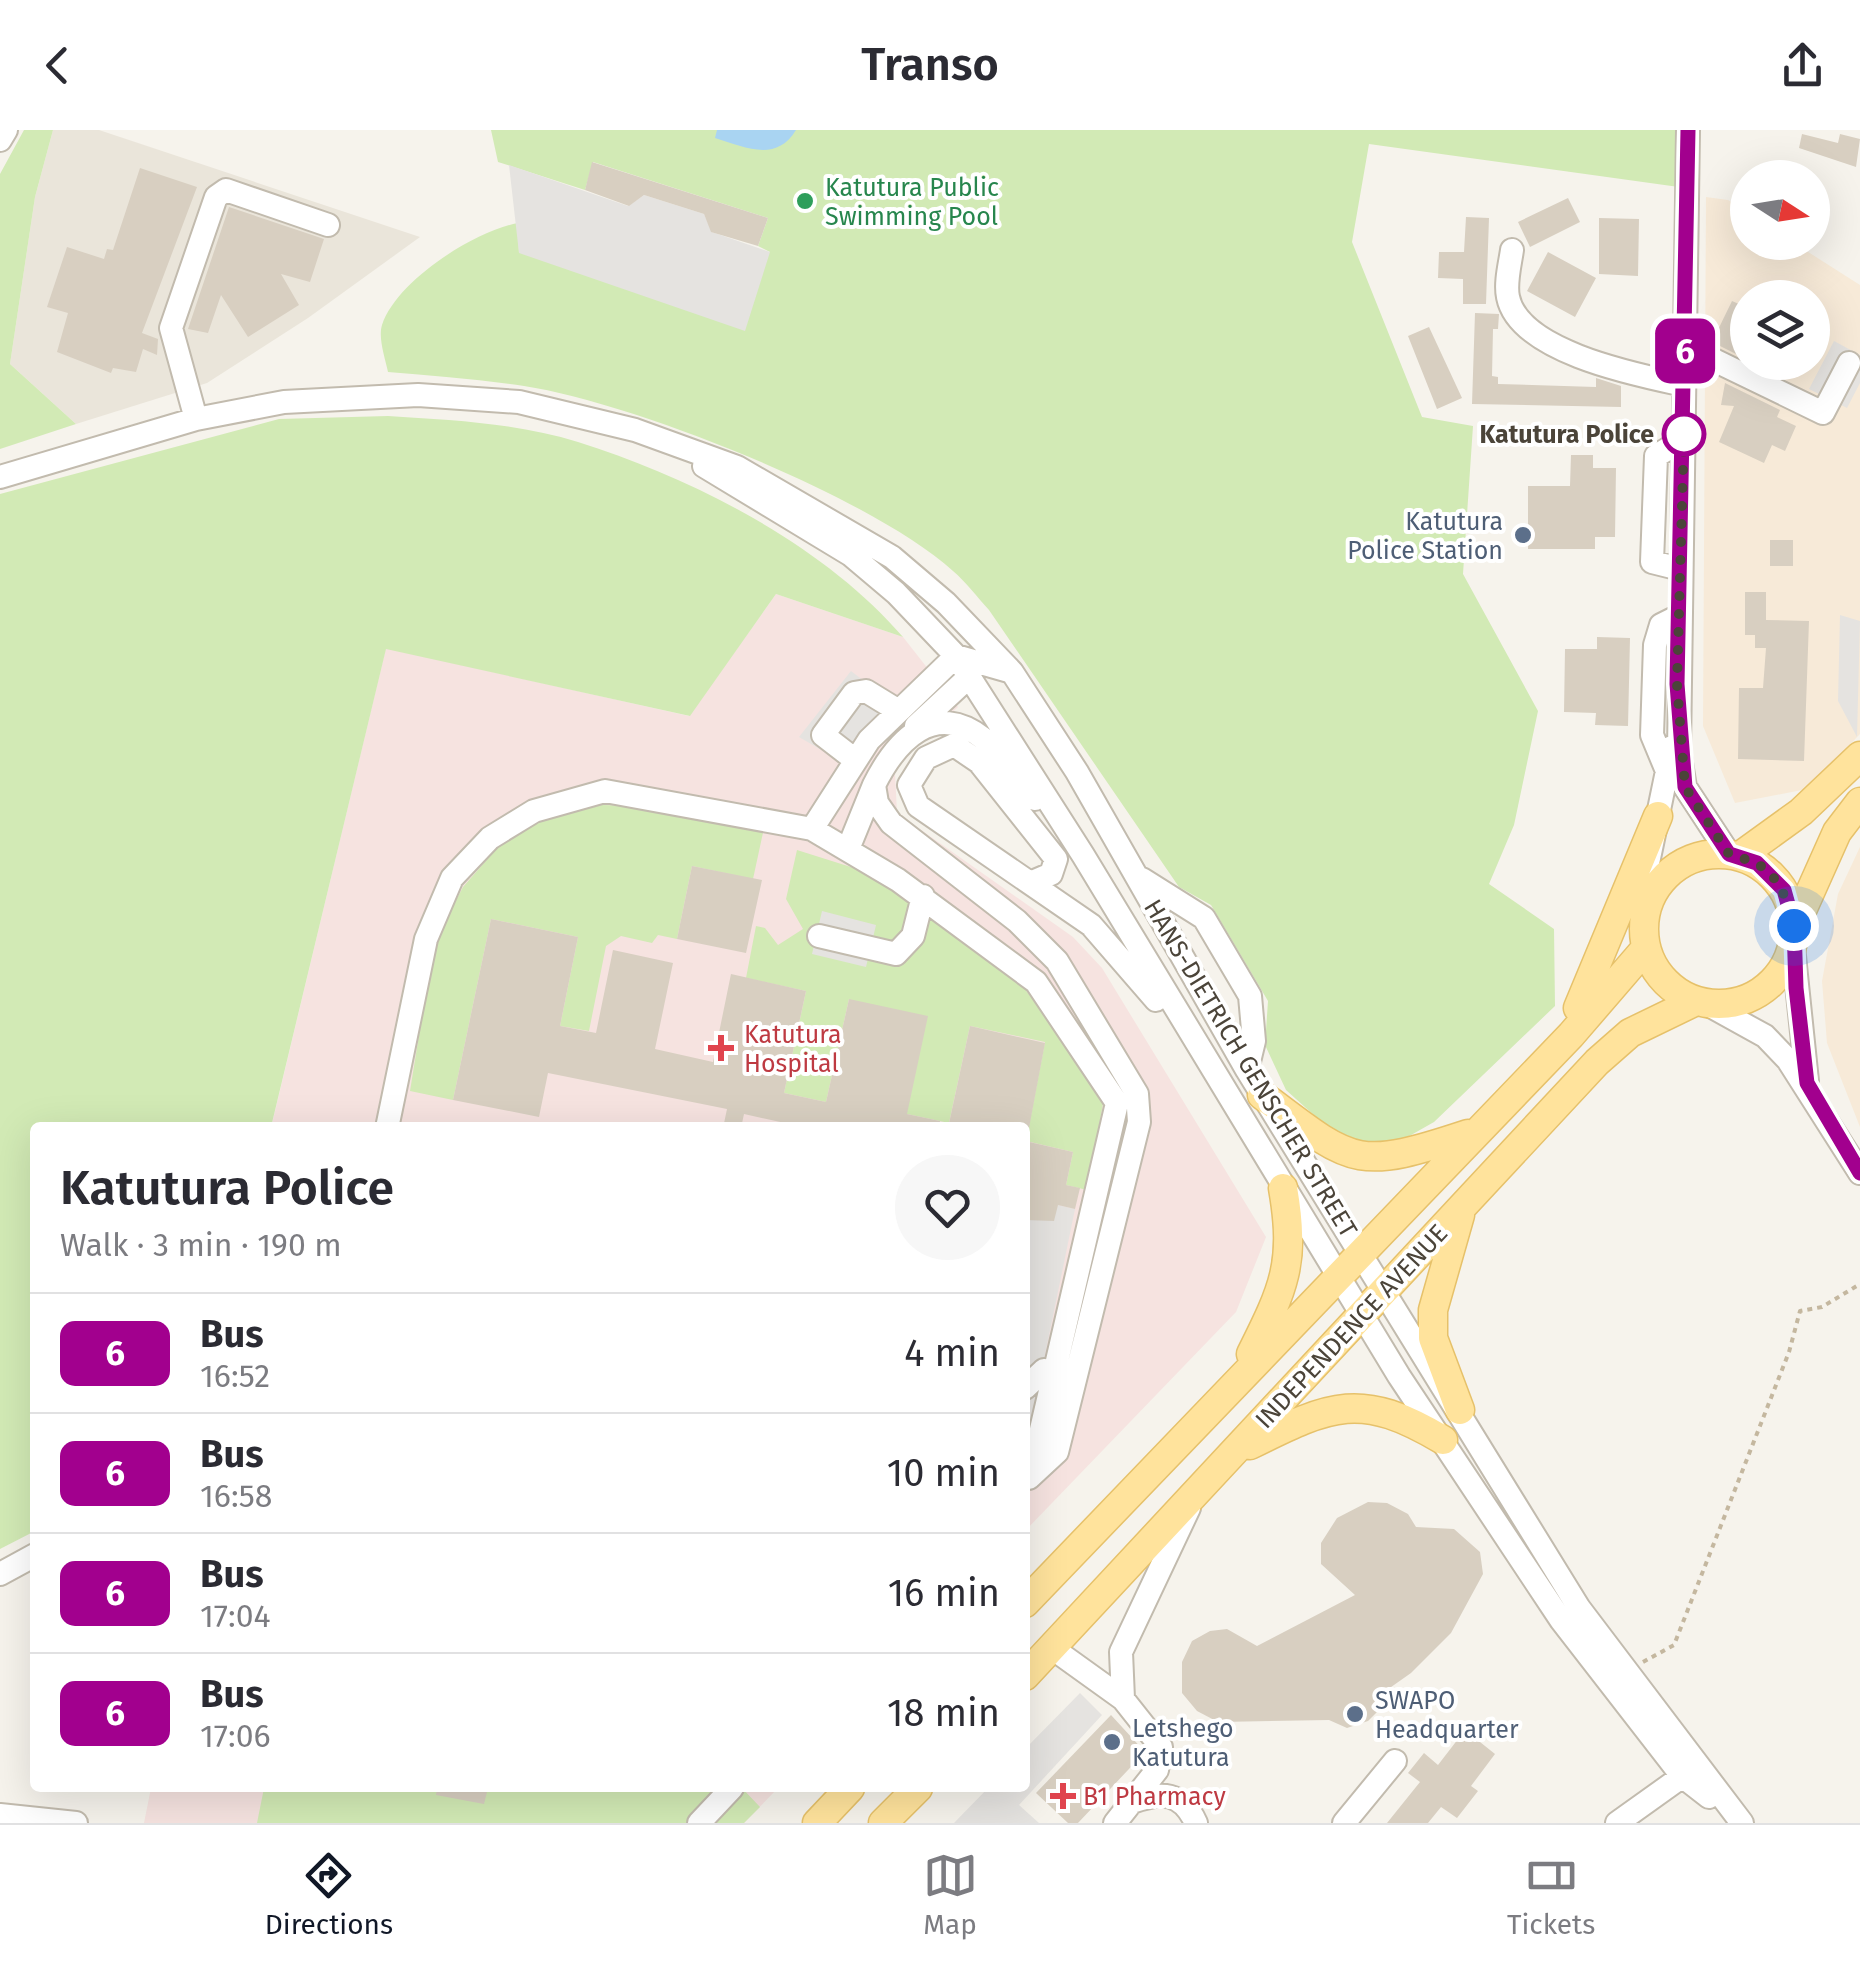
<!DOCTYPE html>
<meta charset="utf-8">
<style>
:root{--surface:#fff;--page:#f7f7f7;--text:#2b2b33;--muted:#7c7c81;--line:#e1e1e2;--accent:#111827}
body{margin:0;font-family:"Fira Sans",sans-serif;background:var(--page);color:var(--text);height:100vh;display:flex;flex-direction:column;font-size:38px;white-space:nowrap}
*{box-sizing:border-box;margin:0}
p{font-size:32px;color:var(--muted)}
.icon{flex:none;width:55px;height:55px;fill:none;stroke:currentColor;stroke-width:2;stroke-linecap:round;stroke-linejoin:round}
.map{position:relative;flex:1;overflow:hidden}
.panel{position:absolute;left:30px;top:992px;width:1000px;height:670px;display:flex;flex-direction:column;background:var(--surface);border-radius:10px;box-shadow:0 10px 40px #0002}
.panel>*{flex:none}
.badge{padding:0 20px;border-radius:15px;font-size:35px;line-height:65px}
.needle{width:65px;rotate:102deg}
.fabs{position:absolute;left:1730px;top:30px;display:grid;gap:20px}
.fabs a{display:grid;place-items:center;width:100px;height:100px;border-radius:50%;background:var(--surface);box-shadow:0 10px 40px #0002;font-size:50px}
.you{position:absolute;width:50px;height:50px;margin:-25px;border:8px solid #fff;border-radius:50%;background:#1a73e8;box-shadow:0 0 0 15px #1a73e833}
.map>.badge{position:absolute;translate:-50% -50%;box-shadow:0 0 0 5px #fff}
.round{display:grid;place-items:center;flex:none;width:105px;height:105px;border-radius:52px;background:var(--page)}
.overview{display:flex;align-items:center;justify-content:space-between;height:170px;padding:0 30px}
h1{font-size:48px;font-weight:600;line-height:75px}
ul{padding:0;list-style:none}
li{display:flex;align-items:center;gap:30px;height:120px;padding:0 30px;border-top:2px solid var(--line)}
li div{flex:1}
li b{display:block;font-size:38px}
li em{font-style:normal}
li .badge{min-width:110px;font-weight:700;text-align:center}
header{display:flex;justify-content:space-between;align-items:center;height:130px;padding:0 30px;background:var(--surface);font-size:45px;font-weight:600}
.menu{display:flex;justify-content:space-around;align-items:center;height:140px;border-top:2px solid var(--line);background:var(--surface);font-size:28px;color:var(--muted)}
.menu a{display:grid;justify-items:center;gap:5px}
.menu .selected{color:var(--accent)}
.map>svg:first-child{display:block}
</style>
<header><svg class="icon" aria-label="back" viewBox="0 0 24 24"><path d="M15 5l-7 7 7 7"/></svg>Transo<svg class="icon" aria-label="share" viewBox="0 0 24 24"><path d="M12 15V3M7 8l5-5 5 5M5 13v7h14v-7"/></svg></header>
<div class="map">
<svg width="1860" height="1693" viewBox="0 0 1860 1693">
<rect width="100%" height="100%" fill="#f6f3ec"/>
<path fill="#eae5da" d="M53 0H99L420 107 308 188 207 253 76 294 10 234 35 67Z"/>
<path fill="#f7ead8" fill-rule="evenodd" d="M1706 67 1728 70 1747 82 1748 112 1794 113 1860 155V604L1807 659 1735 673 1703 596ZM1748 168H1812V232H1748Z
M1860 717V997L1827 913 1822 851 1838 764Z"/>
<path fill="#f6e3e0" d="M776 464 903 507 958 577 904 627 895 643 897 683 1073 807 1102 838 1266 1107 1236 1182 1025 1401V998H271L386 518 689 586Z
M151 1658H778L744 1693H144Z"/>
<path fill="#d2eab5" d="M24 0H53L35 67 10 234 76 294 0 319V44Z
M491 0H1688L1686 58 1369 14 1352 112 1422 287 1473 296 1463 444 1538 581 1514 695 1489 754 1554 799 1555 876 1434 992 1397 1013 1369 1015 1336 1005 1286 960 1265 915 1268 871 1211 775 1179 757 989 480C977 467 966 452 953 441 870 366 634 273 524 256 479 249 433 246 388 242 385 228 378 208 382 195 397 150 475 101 518 93L519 123 770 122 758 116 768 88 593 32 585 60 498 32Z
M388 286C451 290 517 293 578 312 693 348 824 415 903 507L776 464 690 586 386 519 271 997 35 998V1401L0 1419V364L279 289Z
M602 675 643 676 764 698 753 749 692 736 677 809 658 805 652 813 621 806 606 816 589 901 560 896 578 807 491 789 453 970 410 961 434 812 463 757 498 717 536 689Z
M797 720 854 738 930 783 1025 859 1096 954 1103 974 1087 1060 1066 1055 1073 1022 1026 1011 1045 912 970 896 949 993 907 984 849 869 826 972 784 963 806 861 746 848 756 796 765 798 778 815 803 799 786 769Z
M264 1658H742L760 1677 744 1693H257Z"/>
<path fill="#e5e3e0" d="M509 35 628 76 644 65 704 84 712 102 770 122 745 201 519 123Z
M1834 211 1860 225V253L1847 278 1809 259Z
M1840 485 1860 491 1857 607 1838 571Z
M851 541 890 571 837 629 799 607Z
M822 781 876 795 866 837 812 824Z
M1058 1075 1075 1079 1025 1322V1088Z
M1080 1563 1102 1585 1019 1675 1039 1693H954L988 1658H1025V1619Z"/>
<path fill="#a9d4f2" d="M717 0H796C776 33 745 17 715 8Z"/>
<path fill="#d8cfc1" d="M1802 4 1838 13 1840 4 1860 9 1856 37 1799 18Z
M592 32 768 88 758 116 711 102 704 84 644 65 629 76 585 60Z
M140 38 197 57 142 203 158 209 157 225 143 219 136 242 113 238 111 243 57 222 68 183 47 177 67 117 104 129 107 119 113 120Z
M1568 68 1580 92 1530 117 1518 92Z
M229 77 324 109 310 152 281 144 299 175 248 207 221 165 208 203 188 199Z
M1466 87 1489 88 1486 174H1463V149L1438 148 1439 122H1464Z
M1599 88 1639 89 1638 146 1599 144Z
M1548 122 1596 148 1575 187 1527 161Z
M1732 171 1748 178 1744 228 1712 212Z
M1475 183 1499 184 1498 199H1493L1492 246 1498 247V254L1596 257V248L1621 256V277L1472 274Z
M1429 197 1462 268 1437 279 1408 206Z
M1725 253 1780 280 1777 287 1796 296 1785 321 1772 315 1764 333 1719 312 1734 276 1721 275Z
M1571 325H1593V338H1616L1615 407H1595V419H1528V356H1570Z
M1770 410H1793V436H1770Z
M1745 462H1766V490L1809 491 1804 631 1738 629 1739 558H1763L1766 518H1755V505H1745Z
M1597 507 1630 508 1628 596 1595 595 1596 583 1564 582 1565 519H1597Z
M692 736 762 750 746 823 677 809Z
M491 789 578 807 560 896 596 903 613 820 673 833 655 919 713 932 731 844 806 861 784 963 826 972 849 869 928 886 907 984 940 991 939 998H808L744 984 741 998H723L727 979 548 943 539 987 453 970Z
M970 896 1045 913 1029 998H948Z
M1025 1011 1073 1022 1066 1055 1080 1058 1075 1079 1058 1075 1054 1091 1025 1090Z
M1368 1372 1387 1373 1408 1384 1416 1397 1454 1399 1480 1422 1483 1444 1451 1503 1411 1543 1384 1562 1381 1578 1368 1591 1347 1598 1329 1590 1218 1592 1197 1581 1182 1563V1532L1192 1511 1210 1501 1227 1499 1257 1516 1355 1465 1321 1434V1413L1337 1388Z
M1111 1585 1145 1622 1078 1693H1068L1036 1663Z
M1465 1600 1495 1624 1471 1656 1478 1661 1457 1688 1441 1677 1428 1693H1387L1420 1652 1408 1643 1424 1623 1438 1635Z
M437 1658H488L484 1674 436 1665Z"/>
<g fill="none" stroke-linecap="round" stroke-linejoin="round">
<defs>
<path id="minor" d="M1688 0 1679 621 1685 657 1729 724
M0 10 6 0
M1512 120C1510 134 1505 153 1508 167 1519 222 1637 245 1684 255
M1685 216 1823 283 1849 233
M196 289 171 198 216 67 226 60 328 95
M704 336 851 425 896 463 956 526 1083 725 1399 1246 1561 1490 1682 1646 1709 1667
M0 347 196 289 284 272 418 265 519 272 635 300 737 337 892 427 946 473 1012 542 1077 642 1247 940 1579 1478 1742 1693
M1680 439 1652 432 1656 326 1684 309
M916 596 970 546 969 532
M854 629 823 605 854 563 866 561 897 580
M1667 641 1652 605 1655 515 1661 495 1679 486
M812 699 869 610 956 526 1012 542
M848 719 874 655
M1142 749 1204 788 1250 866 1254 911 1247 940
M1030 753 1051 744 1056 729 979 632 954 615 926 628 909 655 918 676 1091 795 1156 870
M1644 790 1648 733 1672 617
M819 806 896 824 913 806 923 766
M1793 816 1807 951
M1707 874 1765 906 1788 930 1860 1043
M387 998 426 809 452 748 490 708 534 681 605 661 812 699 898 750 1036 852 1117 973 1030 1347
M1025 1258 1044 1240
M1029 1348 1057 1322 1139 992 1137 964 1057 831 1017 791 891 693 877 673 874 655C896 611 934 569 984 609 1003 624 1019 650 1035 669
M0 1444 35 1425
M1052 1518 1123 1569 1161 1617 1157 1640 1115 1693
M1123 1569 1121 1522 1189 1378
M1132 1672C1162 1661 1182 1662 1196 1693
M0 1685 76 1693
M699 1693 732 1658
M1344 1693 1395 1631
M1617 1693 1694 1638"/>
<path id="major" d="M1644 799a75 75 0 1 1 150 0a75 75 0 1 1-150 0Z
M1740 726 1801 682 1860 626
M1795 796 1837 702 1860 672
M1578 878 1658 686
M1262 965C1354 1035 1356 1041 1468 1004
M1251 1224C1284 1158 1296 1133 1283 1058
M1460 1280 1433 1208V1180L1460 1085
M1250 1315C1332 1274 1361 1261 1443 1310
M1025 1473 1571 905 1646 818
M1025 1546 1597 932 1630 903 1696 871
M817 1693 850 1658
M883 1693 918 1658"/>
</defs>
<use href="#minor" stroke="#c2bbae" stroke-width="26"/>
<use href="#major" stroke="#e6c16a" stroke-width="31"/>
<path stroke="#c4b79f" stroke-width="4" stroke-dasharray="5 5" stroke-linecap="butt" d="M1643 1532 1674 1515 1789 1222 1800 1181 1822 1177 1860 1154"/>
<use href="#minor" stroke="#fff" stroke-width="22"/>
<use href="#major" stroke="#ffe39c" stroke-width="28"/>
</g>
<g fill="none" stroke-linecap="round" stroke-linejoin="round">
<defs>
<path id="line" d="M1688 0 1677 554 1685 657 1729 724 1757 733 1784 760 1794 796 1796 858 1807 953 1860 1043"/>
</defs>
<use href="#line" stroke="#fff" stroke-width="22"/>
<use href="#line" stroke="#a2008e" stroke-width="15"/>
<path stroke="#4b4439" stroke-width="10" stroke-dasharray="0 18" d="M1684 304 1677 554 1685 657 1729 724 1757 733 1772 745 1792 778 1794 796"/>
</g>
<circle fill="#2e9e5b" stroke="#fff" stroke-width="4" cx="805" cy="71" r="10"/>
<circle fill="#fff" stroke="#a2008e" stroke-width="5" cx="1684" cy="304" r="20"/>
<g fill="#5c6f8a" stroke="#fff" stroke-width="4">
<circle cx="1523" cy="405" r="10"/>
<circle cx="1355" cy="1584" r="10"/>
<circle cx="1112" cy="1612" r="10"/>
</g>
<g fill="#e0444e" stroke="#fff" stroke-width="4">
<path d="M716 903h10v10h10v10h-10v10h-10v-10h-10v-10h10z"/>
<path d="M1058 1651h10v10h10v10h-10v10h-10v-10h-10v-10h10z"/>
</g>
<g text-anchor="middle" stroke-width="8" stroke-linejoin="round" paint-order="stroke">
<g font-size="25" fill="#27864d" stroke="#fff" text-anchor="start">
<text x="825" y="66">Katutura Public<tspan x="825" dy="29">Swimming Pool</tspan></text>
</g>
<g font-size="25" font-weight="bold" fill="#4b4439" stroke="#fff" text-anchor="end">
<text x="1654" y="313">Katutura Police</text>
</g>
<g font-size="25" fill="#4e5e75" stroke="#fff" text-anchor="start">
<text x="1503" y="400" text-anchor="end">Katutura<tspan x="1503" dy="29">Police Station</tspan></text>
<text x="1375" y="1579">SWAPO<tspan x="1375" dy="29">Headquarter</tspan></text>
<text x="1132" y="1607">Letshego<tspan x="1132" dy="29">Katutura</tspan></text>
</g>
<g font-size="25" fill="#be3a42" stroke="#fff" text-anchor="start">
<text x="744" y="913">Katutura<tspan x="744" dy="29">Hospital</tspan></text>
<text x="1083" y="1675">B1 Pharmacy</text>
</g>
<g font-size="25" fill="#4b4439" stroke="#fff">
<text transform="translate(1251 938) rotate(59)" y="9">HANS-DIETRICH GENSCHER STREET</text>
<text transform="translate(1351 1196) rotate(-47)" y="9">INDEPENDENCE AVENUE</text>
</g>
</g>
</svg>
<div class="fabs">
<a><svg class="needle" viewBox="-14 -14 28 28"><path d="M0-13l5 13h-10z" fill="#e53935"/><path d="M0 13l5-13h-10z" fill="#7c7c81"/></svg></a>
<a><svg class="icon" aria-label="layers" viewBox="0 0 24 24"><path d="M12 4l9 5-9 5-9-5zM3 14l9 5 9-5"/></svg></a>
</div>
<div class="you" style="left:1794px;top:796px"></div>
<b class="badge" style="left:1685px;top:221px;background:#a2008e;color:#fff">6</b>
<section class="panel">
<div class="overview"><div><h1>Katutura Police</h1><p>Walk · 3 min · 190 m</p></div><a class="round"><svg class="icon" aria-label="heart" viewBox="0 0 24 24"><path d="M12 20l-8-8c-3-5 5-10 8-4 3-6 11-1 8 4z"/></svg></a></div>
<ul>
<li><span class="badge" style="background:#a2008e;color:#fff">6</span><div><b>Bus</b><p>16:52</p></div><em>4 min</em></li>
<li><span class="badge" style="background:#a2008e;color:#fff">6</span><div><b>Bus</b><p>16:58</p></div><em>10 min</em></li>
<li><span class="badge" style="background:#a2008e;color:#fff">6</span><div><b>Bus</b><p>17:04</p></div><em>16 min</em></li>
<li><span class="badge" style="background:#a2008e;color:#fff">6</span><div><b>Bus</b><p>17:06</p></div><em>18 min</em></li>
</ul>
</section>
</div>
<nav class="menu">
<a class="selected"><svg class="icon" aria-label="directions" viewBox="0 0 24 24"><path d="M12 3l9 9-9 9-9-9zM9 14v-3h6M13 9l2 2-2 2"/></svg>Directions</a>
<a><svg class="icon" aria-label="map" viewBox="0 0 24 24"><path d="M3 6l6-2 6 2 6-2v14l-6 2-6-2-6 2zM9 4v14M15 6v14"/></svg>Map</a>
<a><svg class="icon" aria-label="tickets" viewBox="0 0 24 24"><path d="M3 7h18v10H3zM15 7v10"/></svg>Tickets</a>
</nav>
